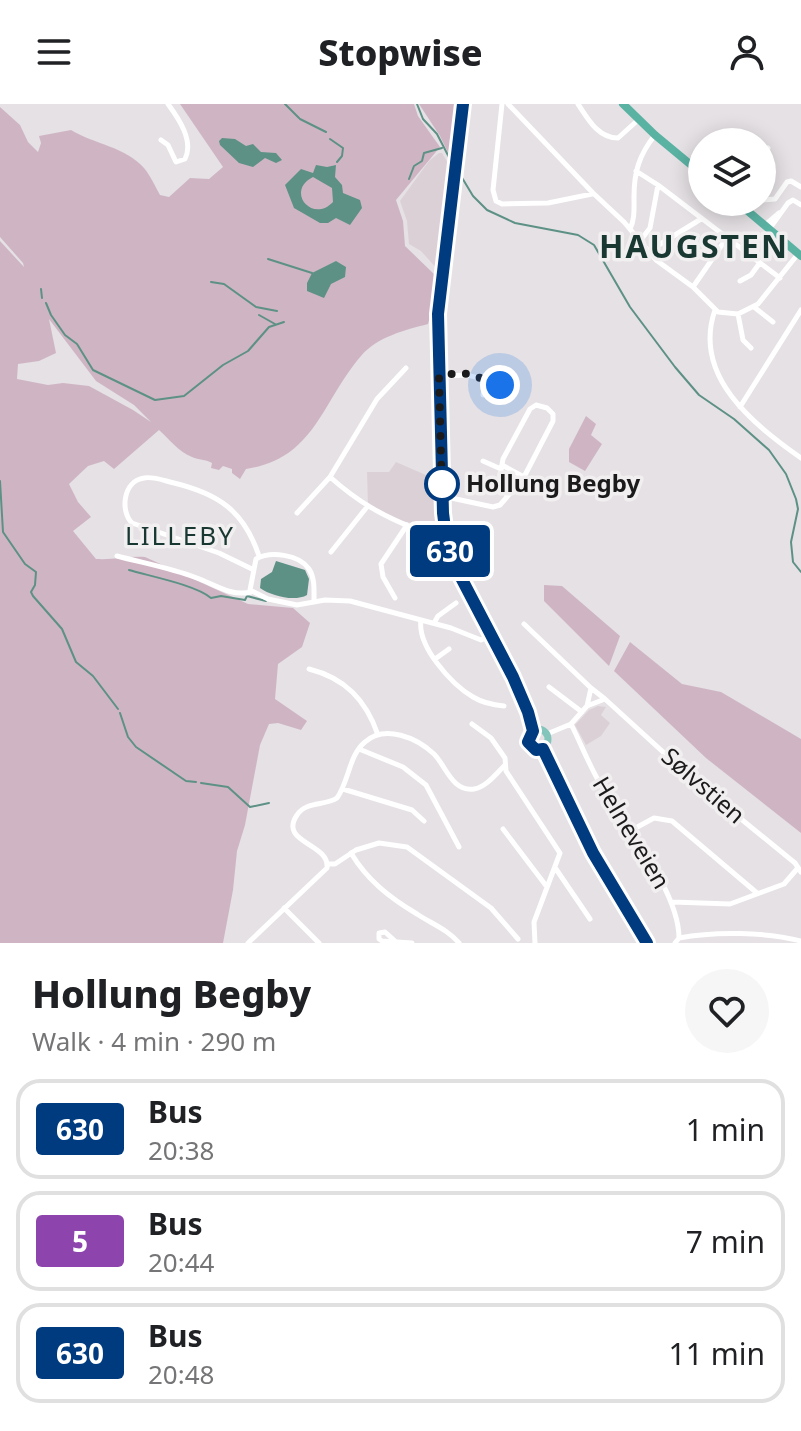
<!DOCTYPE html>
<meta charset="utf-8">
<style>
:root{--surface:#fff;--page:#f6f6f6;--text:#202124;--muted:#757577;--line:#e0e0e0}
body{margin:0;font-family:"Noto Sans",sans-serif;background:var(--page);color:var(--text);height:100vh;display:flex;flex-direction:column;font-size:30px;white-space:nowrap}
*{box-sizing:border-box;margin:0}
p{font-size:26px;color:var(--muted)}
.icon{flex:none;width:44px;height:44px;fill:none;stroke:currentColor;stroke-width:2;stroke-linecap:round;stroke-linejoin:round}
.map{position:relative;height:839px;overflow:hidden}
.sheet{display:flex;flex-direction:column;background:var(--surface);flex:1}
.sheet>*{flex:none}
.badge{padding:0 16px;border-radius:6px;font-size:28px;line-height:52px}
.fabs{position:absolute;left:688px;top:24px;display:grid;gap:16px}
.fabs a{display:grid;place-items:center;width:88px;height:88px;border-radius:50%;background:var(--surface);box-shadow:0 4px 20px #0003;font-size:40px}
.you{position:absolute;width:40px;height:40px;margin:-20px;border:6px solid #fff;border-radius:50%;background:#1a73e8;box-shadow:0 0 0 12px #1a73e833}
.map>.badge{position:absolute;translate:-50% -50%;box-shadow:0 0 0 4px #fff}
.round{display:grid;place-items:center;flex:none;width:84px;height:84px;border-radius:42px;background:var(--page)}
.headline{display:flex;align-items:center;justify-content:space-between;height:136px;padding:0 32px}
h1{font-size:38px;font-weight:800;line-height:60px}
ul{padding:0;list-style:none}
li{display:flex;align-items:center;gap:24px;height:100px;margin:0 16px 12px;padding:0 16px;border:4px solid var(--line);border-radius:24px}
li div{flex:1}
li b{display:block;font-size:30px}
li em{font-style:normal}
li .badge{min-width:88px;font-weight:700;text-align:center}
header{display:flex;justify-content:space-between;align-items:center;height:104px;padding:0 32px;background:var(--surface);font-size:36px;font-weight:800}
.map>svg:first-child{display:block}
</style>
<header><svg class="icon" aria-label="menu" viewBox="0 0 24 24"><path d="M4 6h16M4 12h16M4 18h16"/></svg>Stopwise<svg class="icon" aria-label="person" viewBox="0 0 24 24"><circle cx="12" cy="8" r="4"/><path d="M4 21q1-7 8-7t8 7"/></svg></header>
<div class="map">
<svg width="801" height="839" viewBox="0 0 801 839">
<rect width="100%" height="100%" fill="#e5e1e4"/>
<path fill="#dbd0d6" d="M439 49H442L452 66 439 167 421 147 409 140 407 117 400 97 429 57Z
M396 358 435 375 436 425 403 417 368 401 367 368H389Z
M598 602 606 603 601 611 610 619 601 632 586 641 575 621 589 606Z"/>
<path fill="#cfb5c4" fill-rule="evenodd" d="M180 0H414L418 12 440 43 396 96 403 117 405 142 436 172 433 201 428 220C405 226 377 233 361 252 322 297 315 355 246 365L240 375 232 369V365L223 362 219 366 211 364 212 359C205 355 199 356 192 353 179 348 169 335 159 326L114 365 104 357 88 362 69 380 78 398 91 413 73 427 96 455C114 456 128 452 145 453L248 500 293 504 310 519 302 543 278 560 275 595 307 617 301 626 278 619 269 620 260 641 245 721 237 747 233 786 223 839H0V137L24 163 23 159 0 133V3L20 21 28 38 38 48 41 39 39 32 71 26C94 40 126 43 144 64 150 71 155 82 160 91L169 93 190 74 209 75 223 63ZM49 215 96 277 134 301 151 318 133 306 89 282 63 279 48 281 17 275 18 260 39 257 56 249Z
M419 0H460L452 57 440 32Z
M586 312 596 320 591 331 602 340 585 367 569 358V345Z
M544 481 562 482 620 532 609 562 544 497Z
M630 538 682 580 721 588 801 635V729L706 654 614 567Z"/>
<path fill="#5d9186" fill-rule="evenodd" d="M222 34 235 35 246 42 253 40 261 48 276 49 282 56 276 59 265 54 253 63 239 59 220 41 219 37Z
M316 61 327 63 336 61 335 73 342 81 343 89 360 96 362 104 350 121 336 114 328 119H320L294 104 285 81 301 65 313 69ZM313 73 332 84 333 98C312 120 285 87 313 73Z
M336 157 346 163 345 173 331 180 324 194 307 187V179L312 169Z
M276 457 305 466 309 475 307 491C295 498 271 492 260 484L261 475 272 468Z"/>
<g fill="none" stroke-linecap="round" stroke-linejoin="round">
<path stroke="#5d9186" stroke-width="2" d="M285 0 299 14
M417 0 423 15 437 30 452 59
M300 15 326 28
M330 35 343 44 342 52 337 58
M461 72 473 92 487 106 515 119 578 131 594 141 630 203 675 263 699 291 734 315 769 346 786 370 796 395 798 405 791 438 793 458 801 468
M409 75 414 62 422 57 424 49 442 44
M268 155 312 169
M211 178 224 180 256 203 277 207
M41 185 42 194
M46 199 51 211 65 231 77 240 93 266 155 296 184 292 223 261 248 247 269 223 284 218
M259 211 275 220
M0 377 3 428 25 460 36 468 35 481 31 488 33 492 62 525 76 558 93 572 118 605
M129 466C149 472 196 481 211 494L221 492 245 496 247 492 266 497
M120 609 128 633 136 643 186 677 196 678
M201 679 228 683 250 703 269 699"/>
<path stroke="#fff" stroke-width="5" d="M502 0 493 86 496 97 502 100 548 99 592 90
M508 0 593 89 624 118 656 156 693 183 718 208 738 210 758 200 798 150
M578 0C588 15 598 34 618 34L638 16
M161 36 168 41 176 58 185 55C194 37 179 15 168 0
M762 52 768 44
M636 67 658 81 780 174
M762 96 775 95 787 78 791 77 801 83
M765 121 779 109
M770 124 788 99 793 96 801 101
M630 125C635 115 634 104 634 93 634 68 639 51 655 31
M640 137 650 124 658 81
M649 147 701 115
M740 177 751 171 759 160
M693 183 726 135
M754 203 773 218
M715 206C692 272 753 320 801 354
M738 210 743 236 751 244
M440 273C468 269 472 271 500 281
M483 291 485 276
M740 303 801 206
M483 357 501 365
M502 361 524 373
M330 373 377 295 406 264
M442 392 493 403 500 401 507 393 500 372 503 355 530 305 536 301 547 304 553 310V317L524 373 507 393
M297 409 330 373C357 397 382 412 416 425 428 429 433 435 446 432
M423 427 445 425
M331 448 367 403
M117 452C143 459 171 464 197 474 214 480 231 493 251 488
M252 465 219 449 132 419C120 407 123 377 144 374 153 372 165 377 174 379 219 390 244 407 259 452
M395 494 383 473 381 460 407 421
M314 497C314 486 315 474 309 465 299 450 270 447 256 455L250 486 268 495 297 501 325 496 350 497 451 524 481 536 490 532
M421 516C417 542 451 580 473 593 483 599 493 601 504 602
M434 519 438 512 456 499
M524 520 591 584
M435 555 449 545
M309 565C345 574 366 596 378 631
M549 583 582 608
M605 595 697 679 795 759 801 768
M472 620 491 634 505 654 506 667 560 749 534 818 535 839
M571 620C580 638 588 658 598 676 622 719 679 786 679 834L675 839
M547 630 571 620 587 602 605 595 591 584 587 602
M359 645 403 663 426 681 459 743
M343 685 412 706 424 717
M503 725 547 783
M630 727 654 714 672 717 757 789
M351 749C367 776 390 794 417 810 432 820 447 825 459 839
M328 760H335L356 746 379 739 407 743 491 804 518 835
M556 765 590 815
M672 798 730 800 784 780 797 765
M284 804 319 839
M679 834C715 827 766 828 801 837
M395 837 385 828 379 829V835L382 837 412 839
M248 839 327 764C330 739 278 739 297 711 306 697 325 702 337 694 349 677 349 651 365 638 385 620 417 634 434 650 446 662 452 688 474 685 486 683 496 670 504 662"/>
<path stroke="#83c5ba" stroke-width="7" d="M463 0 438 210 443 409C450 471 488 520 513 574 522 591 525 610 533 627
M528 635a10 10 0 1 1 20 0a10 10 0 1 1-20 0Z
M543 645 593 749 647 839"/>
<path stroke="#5ab2a3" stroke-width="8" d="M623 0 655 31 702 70
M737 98 801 152"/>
</g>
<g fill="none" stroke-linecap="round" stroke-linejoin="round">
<defs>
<path id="line" d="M463 0 438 210 443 409 446 432 456 464 513 573 528 608 533 627 528 638 536 646 543 645 593 749 647 839"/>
</defs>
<use href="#line" stroke="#fff" stroke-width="18"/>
<use href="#line" stroke="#003b80" stroke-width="12"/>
<path stroke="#1c1b1c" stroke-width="8" stroke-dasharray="0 14.4" d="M442 380V392L439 273 456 269 469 270 500 281"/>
</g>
<circle fill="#fff" stroke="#003b80" stroke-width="4" cx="442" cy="380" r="16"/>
<g text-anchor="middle" stroke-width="7" stroke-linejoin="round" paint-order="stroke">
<g font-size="24" font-weight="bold" fill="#1c1b1c" stroke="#f2eff1" text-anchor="start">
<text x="466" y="388">Hollung Begby</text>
</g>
<g font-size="24" fill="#1c1b1c" stroke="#f2eff1">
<text transform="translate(703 682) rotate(41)" y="8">Sølvstien</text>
<text transform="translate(631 729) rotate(59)" y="8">Helneveien</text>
</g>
<g font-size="26" letter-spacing="2" fill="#183831" stroke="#f2eff1">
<text x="180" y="441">LILLEBY</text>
</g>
<g font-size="32" font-weight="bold" letter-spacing="2" fill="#183831" stroke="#f2eff1">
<text x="694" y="154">HAUGSTEN</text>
</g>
</g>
</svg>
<div class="fabs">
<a><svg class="icon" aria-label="layers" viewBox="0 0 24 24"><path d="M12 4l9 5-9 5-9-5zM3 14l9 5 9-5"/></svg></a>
</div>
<div class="you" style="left:500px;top:281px"></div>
<b class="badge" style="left:450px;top:447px;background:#003b80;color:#fff">630</b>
</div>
<section class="sheet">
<div class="headline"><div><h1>Hollung Begby</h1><p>Walk · 4 min · 290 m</p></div><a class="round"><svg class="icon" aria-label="heart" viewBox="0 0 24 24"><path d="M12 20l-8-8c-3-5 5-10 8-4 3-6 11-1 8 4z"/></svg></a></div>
<ul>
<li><span class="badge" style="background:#003b80;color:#fff">630</span><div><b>Bus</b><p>20:38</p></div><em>1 min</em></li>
<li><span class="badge" style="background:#8e44ad;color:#fff">5</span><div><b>Bus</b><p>20:44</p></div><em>7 min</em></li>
<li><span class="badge" style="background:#003b80;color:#fff">630</span><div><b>Bus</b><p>20:48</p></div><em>11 min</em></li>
</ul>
</section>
